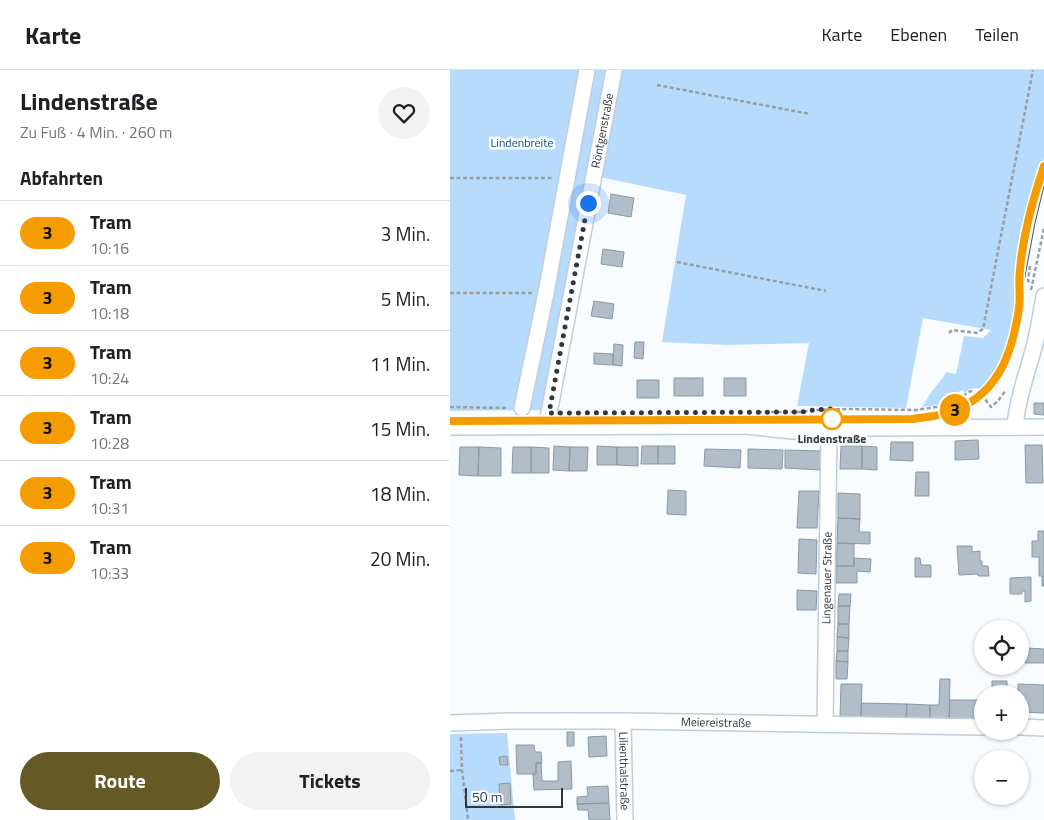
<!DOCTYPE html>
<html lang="de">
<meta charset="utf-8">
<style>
:root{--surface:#fff;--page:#f2f2f2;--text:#202124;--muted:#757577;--line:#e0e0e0;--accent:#655926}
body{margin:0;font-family:"Titillium Web",sans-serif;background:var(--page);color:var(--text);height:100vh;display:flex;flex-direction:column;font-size:19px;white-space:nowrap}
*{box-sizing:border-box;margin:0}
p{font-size:16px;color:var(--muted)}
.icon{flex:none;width:28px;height:28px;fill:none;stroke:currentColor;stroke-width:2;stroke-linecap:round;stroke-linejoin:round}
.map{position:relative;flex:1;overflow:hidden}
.drawer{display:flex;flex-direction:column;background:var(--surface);width:450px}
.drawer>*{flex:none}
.badge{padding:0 10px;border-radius:16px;font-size:18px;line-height:32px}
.controls{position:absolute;left:524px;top:550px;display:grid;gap:10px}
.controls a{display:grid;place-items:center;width:55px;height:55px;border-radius:50%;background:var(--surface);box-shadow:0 1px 4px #0004;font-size:25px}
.scale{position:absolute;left:15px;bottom:12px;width:98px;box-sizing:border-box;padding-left:5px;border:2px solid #32373c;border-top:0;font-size:14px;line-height:18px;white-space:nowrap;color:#32373c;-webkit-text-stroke:4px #f9fcfe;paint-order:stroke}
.you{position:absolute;width:25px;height:25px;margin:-12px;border:4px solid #fff;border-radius:50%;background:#1a73e8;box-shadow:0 0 0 8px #1a73e833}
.map>.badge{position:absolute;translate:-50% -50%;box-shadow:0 0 0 2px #fff}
h2{padding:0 20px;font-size:19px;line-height:45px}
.round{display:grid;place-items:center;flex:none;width:52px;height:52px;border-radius:26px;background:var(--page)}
.headline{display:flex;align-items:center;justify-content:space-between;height:85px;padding:0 20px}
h1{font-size:24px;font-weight:700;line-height:38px}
.primary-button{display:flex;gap:10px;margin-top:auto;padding:10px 20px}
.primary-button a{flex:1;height:58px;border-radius:30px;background:var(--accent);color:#fff;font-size:20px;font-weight:700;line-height:58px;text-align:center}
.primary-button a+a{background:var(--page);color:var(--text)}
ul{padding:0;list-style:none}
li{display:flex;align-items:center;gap:15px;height:65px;padding:0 20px;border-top:1px solid var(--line)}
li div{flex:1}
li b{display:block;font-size:19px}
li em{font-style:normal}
li .badge{min-width:55px;font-weight:700;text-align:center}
header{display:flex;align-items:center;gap:30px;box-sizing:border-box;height:70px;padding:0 25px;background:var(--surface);border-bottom:1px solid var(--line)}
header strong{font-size:24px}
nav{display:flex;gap:28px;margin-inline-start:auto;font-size:18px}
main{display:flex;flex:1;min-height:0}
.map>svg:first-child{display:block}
</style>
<header>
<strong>Karte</strong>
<nav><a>Karte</a><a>Ebenen</a><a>Teilen</a></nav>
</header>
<main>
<section class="drawer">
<div class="headline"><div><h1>Lindenstraße</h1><p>Zu Fuß · 4 Min. · 260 m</p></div><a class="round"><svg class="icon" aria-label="heart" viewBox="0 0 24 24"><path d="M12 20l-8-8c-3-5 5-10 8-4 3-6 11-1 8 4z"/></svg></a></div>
<h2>Abfahrten</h2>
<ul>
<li><span class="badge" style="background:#f59c00;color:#111">3</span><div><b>Tram</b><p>10:16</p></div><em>3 Min.</em></li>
<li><span class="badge" style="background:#f59c00;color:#111">3</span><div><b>Tram</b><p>10:18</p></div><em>5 Min.</em></li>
<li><span class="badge" style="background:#f59c00;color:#111">3</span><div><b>Tram</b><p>10:24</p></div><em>11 Min.</em></li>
<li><span class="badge" style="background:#f59c00;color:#111">3</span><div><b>Tram</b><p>10:28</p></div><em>15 Min.</em></li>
<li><span class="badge" style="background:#f59c00;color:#111">3</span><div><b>Tram</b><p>10:31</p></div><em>18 Min.</em></li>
<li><span class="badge" style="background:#f59c00;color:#111">3</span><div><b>Tram</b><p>10:33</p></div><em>20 Min.</em></li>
</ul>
<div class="primary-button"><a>Route</a><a>Tickets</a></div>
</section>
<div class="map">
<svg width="594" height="750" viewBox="0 0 594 750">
<rect width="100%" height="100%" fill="#f9fcfe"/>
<path fill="#b7dbfd" d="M0 0H159L95 340 0 341Z
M166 0H594V89L580 125 567 199V227L560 269 556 284 548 301 540 312 530 321 528 318 520 319 515 323 512 320 503 325 505 329 492 334 472 337 482 321 492 309 496 302 506 304 514 266 533 268 541 260 473 248 456 338 347 336 359 273 277 275 212 272 236 125 145 106Z
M57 663 65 750H0V664Z"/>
<path fill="#b1beca" stroke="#8b97a3" d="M161 124 184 128 181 147 158 143Z
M153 179 174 182 172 197 151 194Z
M144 231 164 234 162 249 141 246Z
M185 272H194L193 289 184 288Z
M164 274 173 275 172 296 163 295Z
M144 283 163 284V295L144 294Z
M224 308H253V326H224Z
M274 308H296V326H274Z
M187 310H209V328H187Z
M584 333H594V345L584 344Z
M528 370 529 389 505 390V371Z
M441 372H463V391L440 390Z
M575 375H592L593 413H576Z
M104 376 120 377 119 401 103 400Z
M147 376 167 377V395H147Z
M192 376H208V394H191Z
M208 376H225V394H208Z
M391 376H412V399H390Z
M412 376 427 377V400L412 399Z
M10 377H29L28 406 9 405Z
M29 377 51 378V406H28Z
M63 377H81V403H62Z
M81 377 99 378V403H81Z
M120 377H138L137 401H119Z
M167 377H188V396L167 395Z
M255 379 291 380 290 398 254 396Z
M298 379 333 380 332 399 298 398Z
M335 380 371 381 370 400 335 398Z
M466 402H479V426H465Z
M218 420 236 421V445L217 444Z
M349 421H369L367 458H347Z
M388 423 410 424V449L388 448Z
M388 448 410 449 409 462H420V474L387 473Z
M588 461H594V516H592V506H589V487H582V471H588Z
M349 469 367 470 366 504 348 503Z
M387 473 404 474V496H386Z
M507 476H522V482L530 481V491H532V496H538L539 506H528V504L509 505Z
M404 488 421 489 420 502 407 501V513H386V496H404Z
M465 488H470L471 495H481V507H465Z
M581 507V531L575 532V521H572V524H560V508Z
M347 520 367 521 366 540H347Z
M389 524H401L400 536H388Z
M388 536H400L399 554H388Z
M388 554H399V568L387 567Z
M387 567 399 568 398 581H387Z
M576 578 594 579V593H575Z
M387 581H398V592L386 591Z
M386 591 398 592 397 609H386Z
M490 609H500L499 651 480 650V635H489Z
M542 611H557V624H542Z
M391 614H412L411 649 390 648Z
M568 614 594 615V643L570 642V624H568Z
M500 630H528L527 651H499Z
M528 630 532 631V651H527Z
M411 633 457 634 456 650 411 649Z
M457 634 480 635V650H456Z
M117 662H124V676H117Z
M156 666 157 686 139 687 138 667Z
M66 675H84L85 682H91L92 693H86V704H67Z
M57 686 58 695H50L49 687Z
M121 691 122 719 84 720 83 704H86V693H91L92 711H108V692Z
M60 713 61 734 50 735 49 714Z
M158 716 159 733 127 734V727L138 726 137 717Z
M159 733 160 750H139L138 740H128L127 734Z"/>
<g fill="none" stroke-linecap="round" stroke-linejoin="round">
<defs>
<g id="minor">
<path d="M72 338 96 223 137 0"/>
<path id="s1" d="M95 356 99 343 164 0"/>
<path d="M0 357 296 356 342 361H379L393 358H408L594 357"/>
<path d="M565 357C567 331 576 306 583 281 588 263 591 244 594 226"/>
<path id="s2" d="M173 651 175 750"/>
<path id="s3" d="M0 653 63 651H173L532 657"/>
<path id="s4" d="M375 654 379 361"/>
<path d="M570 657 594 658"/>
</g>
</defs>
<use href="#minor" stroke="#c1cdda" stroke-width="18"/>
<path stroke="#9a9ea1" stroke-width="2.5" stroke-dasharray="4 2.5" stroke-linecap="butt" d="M207 15 360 44
M0 108H104
M227 192 376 221
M580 196 578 211 582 213
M581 220 594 158
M0 223H82
M499 263 502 260 527 263 533 259 583 0
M0 337 58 338
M308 342H351L364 340 398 339 466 340 486 337 501 333 521 321 535 329 541 337 548 331 556 320
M11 667 12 700 18 750
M0 701 12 700"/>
<use href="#minor" stroke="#fff" stroke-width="15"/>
<path stroke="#4a4f53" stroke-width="1" d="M585 123 594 96
M0 351 462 349C472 348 483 346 493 344 530 336 550 309 562 275L585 153 594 116"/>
</g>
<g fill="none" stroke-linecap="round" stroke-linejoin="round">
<defs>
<path id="line" d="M0 351 462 349C473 347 485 347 496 343 547 328 562 286 569 238 571 225 568 212 570 200 573 165 583 129 594 96"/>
</defs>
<use href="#line" stroke="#fff" stroke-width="11"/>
<use href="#line" stroke="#f59c00" stroke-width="8"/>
<path stroke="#32373c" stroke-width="5" stroke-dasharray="0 9" d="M138 133 99 343 351 342 364 340 381 339 382 349"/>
</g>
<circle fill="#fff" stroke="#f59c00" stroke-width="2.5" cx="382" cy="349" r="10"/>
<g text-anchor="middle" stroke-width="5" stroke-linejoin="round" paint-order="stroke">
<g font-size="12" fill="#32373c" stroke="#f9fcfe">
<text dy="4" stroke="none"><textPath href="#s1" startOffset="301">Röntgenstraße</textPath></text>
<text dy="4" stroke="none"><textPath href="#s4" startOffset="146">Lingenauer Straße</textPath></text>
<text dy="4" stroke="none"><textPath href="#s3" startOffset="266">Meiereistraße</textPath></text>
<text dy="4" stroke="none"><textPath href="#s2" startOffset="50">Lilienthalstraße</textPath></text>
</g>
<g font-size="12" fill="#085082" stroke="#f9fcfe">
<text x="72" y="77">Lindenbreite</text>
</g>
<g font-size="12" font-weight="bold" fill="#32373c" stroke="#f9fcfe">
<text x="382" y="373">Lindenstraße</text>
</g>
</g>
</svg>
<div class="controls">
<a><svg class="icon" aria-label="locate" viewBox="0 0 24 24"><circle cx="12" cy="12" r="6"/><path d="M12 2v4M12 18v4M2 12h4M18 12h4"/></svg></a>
<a>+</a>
<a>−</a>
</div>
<div class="scale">50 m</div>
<div class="you" style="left:138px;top:133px"></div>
<b class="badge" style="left:505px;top:340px;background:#f59c00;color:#111">3</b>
</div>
</main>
